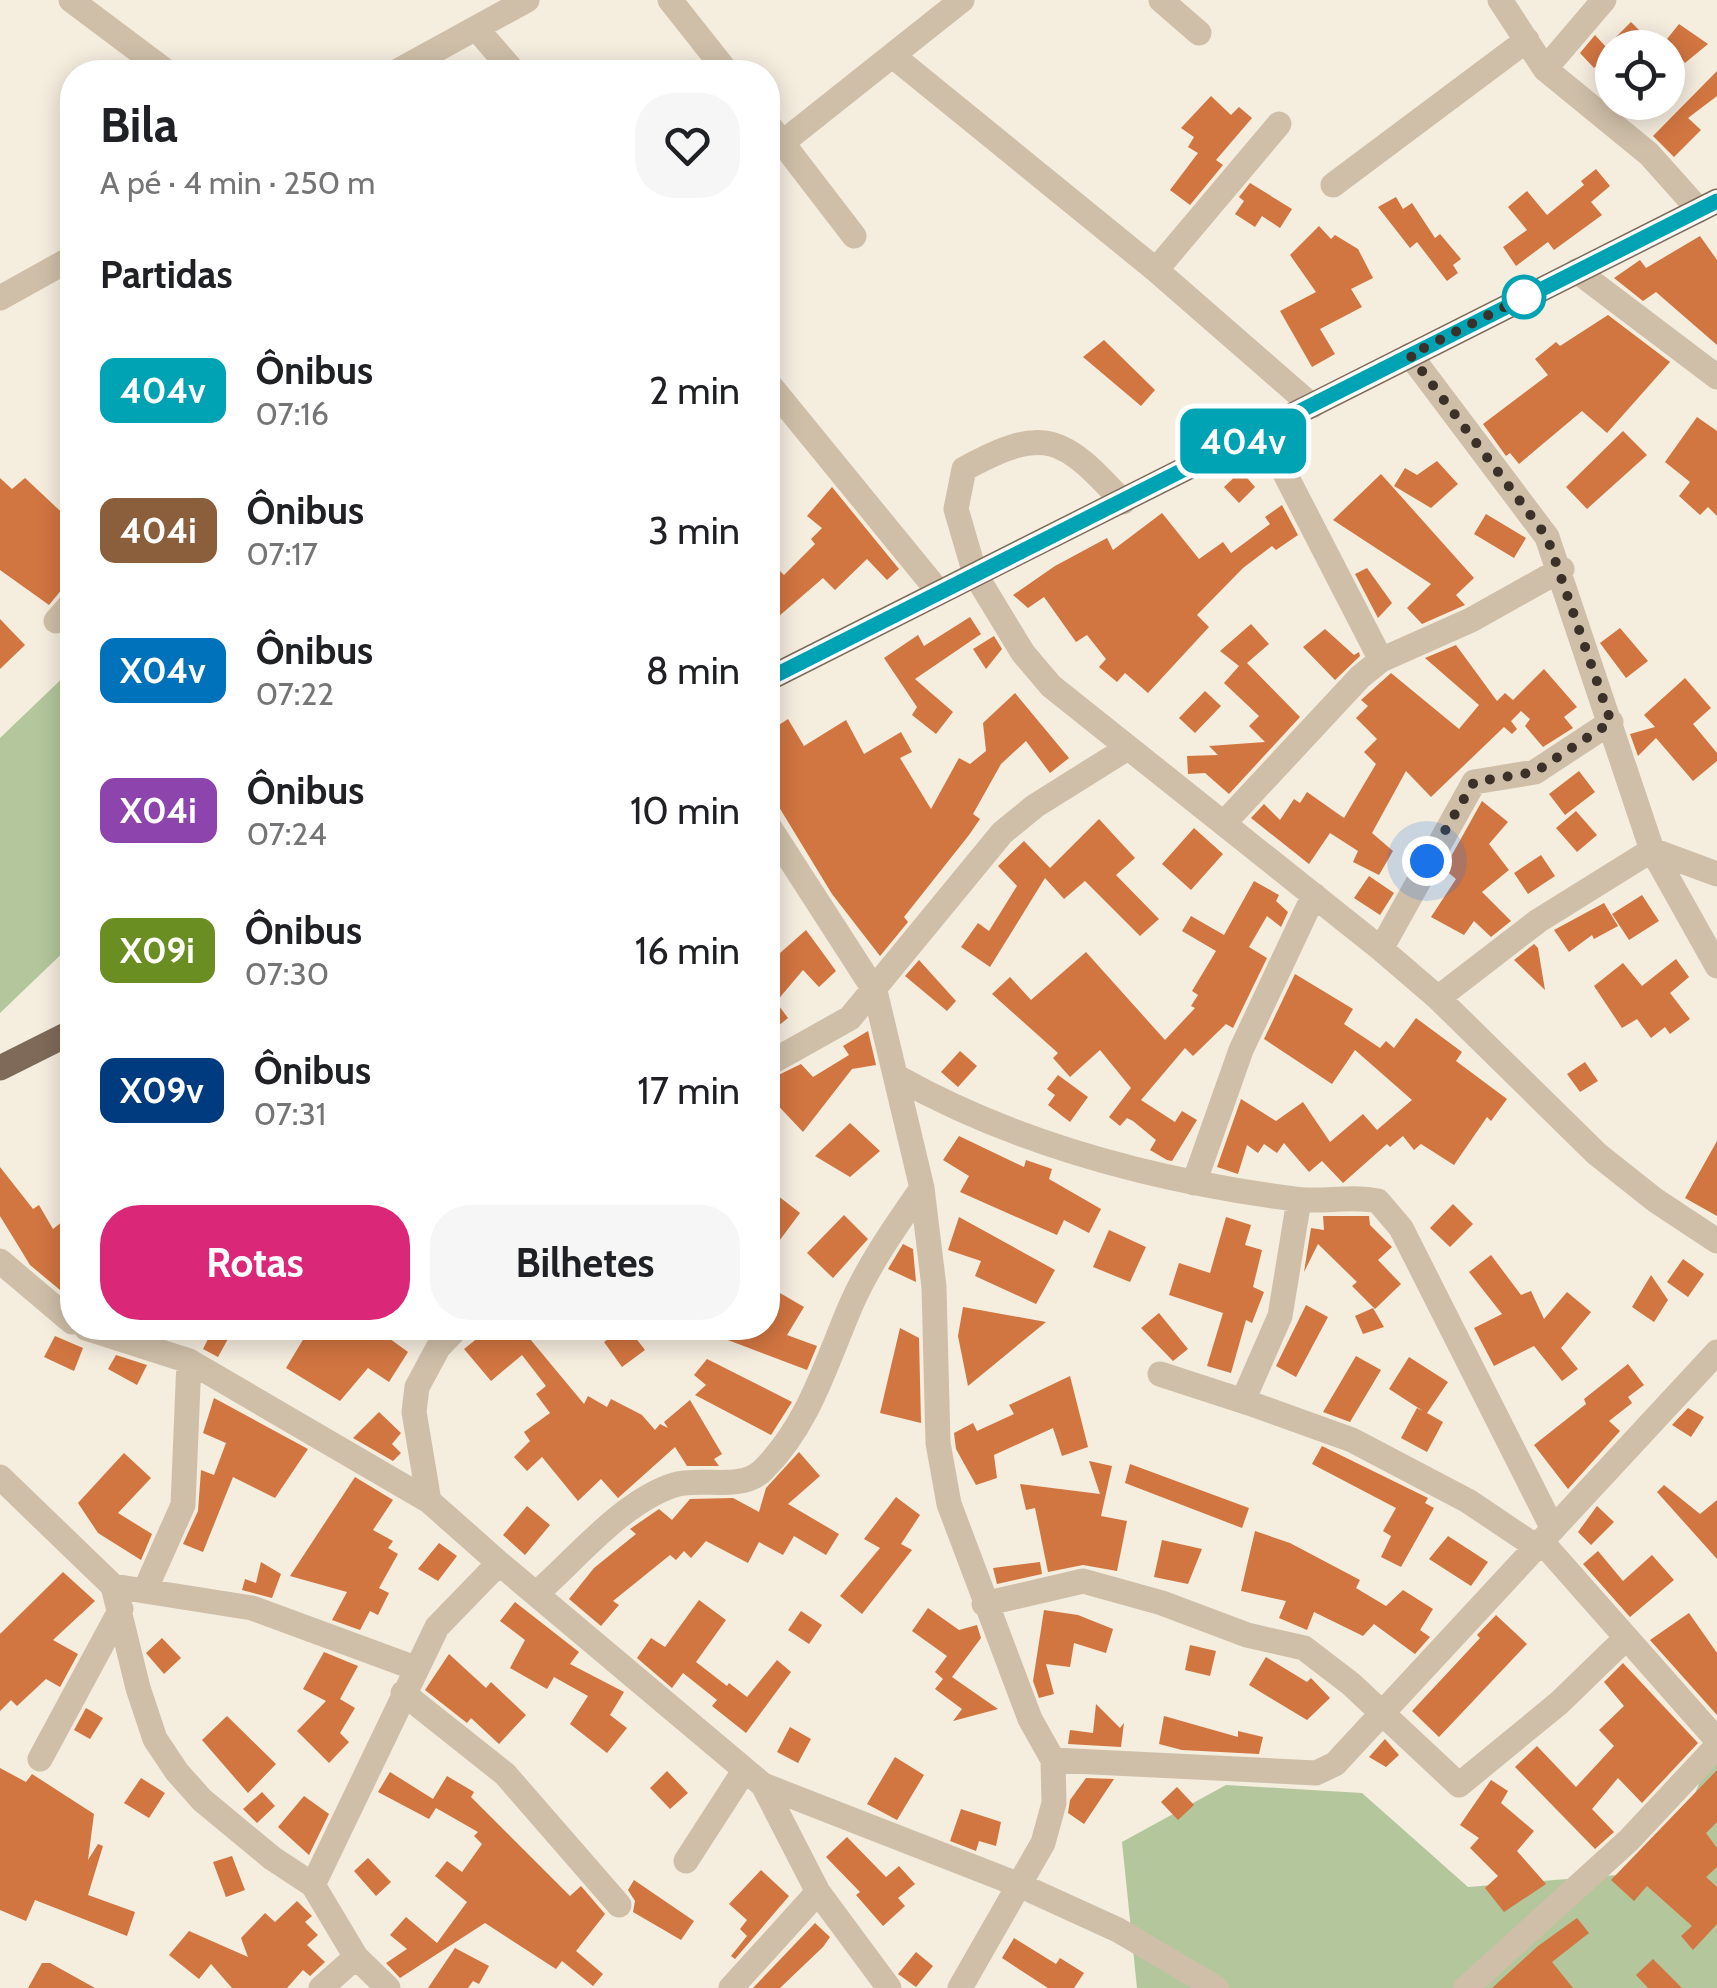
<!DOCTYPE html>
<html lang="pt">
<meta charset="utf-8">
<style>
:root{--surface:#fff;--page:#f6f6f6;--text:#202124;--muted:#757577;--accent:#db2777}
body{margin:0;font-family:Cabin,sans-serif;background:var(--page);color:var(--text);height:100vh;display:flex;flex-direction:column;font-size:38px;white-space:nowrap}
*{box-sizing:border-box;margin:0}
p{font-size:32px;color:var(--muted)}
.icon{flex:none;width:55px;height:55px;fill:none;stroke:currentColor;stroke-width:2;stroke-linecap:round;stroke-linejoin:round}
.map{position:relative;flex:1;overflow:hidden}
.sheet{position:absolute;left:60px;top:60px;width:720px;height:1280px;display:flex;flex-direction:column;background:var(--surface);border-radius:40px;box-shadow:0 5px 25px #0003}
.sheet>*{flex:none}
.badge{padding:0 20px;border-radius:15px;font-size:35px;line-height:65px}
.tools{position:absolute;left:1595px;top:30px;display:grid;gap:20px}
.tools a{display:grid;place-items:center;width:90px;height:90px;border-radius:50%;background:var(--surface);box-shadow:0 5px 25px #0003;font-size:50px}
.you{position:absolute;width:50px;height:50px;margin:-25px;border:8px solid #fff;border-radius:50%;background:#1a73e8;box-shadow:0 0 0 15px #1a73e833}
.map>.badge{position:absolute;translate:-50% -50%;box-shadow:0 0 0 5px #fff}
h2{padding:0 40px;font-size:38px;line-height:90px}
.round{display:grid;place-items:center;flex:none;width:105px;height:105px;border-radius:40px;background:var(--page)}
.overview{display:flex;align-items:center;justify-content:space-between;height:170px;padding:0 40px}
h1{font-size:48px;font-weight:800;line-height:75px}
.action{display:flex;gap:20px;margin-top:auto;padding:20px 40px}
.action a{flex:1;height:115px;border-radius:40px;background:var(--accent);color:#fff;font-size:40px;font-weight:800;line-height:115px;text-align:center}
.action a+a{background:var(--page);color:var(--text)}
ul{padding:0;list-style:none}
li{display:flex;align-items:center;gap:30px;height:140px;padding:0 40px}
li div{flex:1}
li b{display:block;font-size:38px}
li em{font-style:normal}
li .badge{min-width:110px;font-weight:700;text-align:center}
.map>svg:first-child{display:block}
</style>
<div class="map">
<svg width="1717" height="1988" viewBox="0 0 1717 1988">
<rect width="100%" height="100%" fill="#f5edde"/>
<path fill="#b3c69c" d="M72 669V944L0 1013V738Z
M1717 1737V1988H1137L1122 1842 1226 1785 1362 1793 1468 1887 1665 1871Z"/>
<path fill="#d17541" d="M1631 22 1657 48H1607L1611 52 1594 68 1580 53 1595 35 1606 47Z
M1679 24 1708 44 1685 63 1667 39Z
M1717 71V96L1688 118 1701 130 1674 157 1653 136Z
M1211 96 1231 115 1239 107 1252 118 1216 160 1223 165 1190 205 1170 190 1198 153 1188 147 1194 137 1181 128Z
M1596 169 1610 186 1591 202 1602 215 1554 250 1548 242 1516 266 1503 247 1527 230 1508 207 1527 191 1547 215 1584 185 1581 181Z
M1250 183 1292 209 1280 228 1262 216 1255 227 1235 214 1244 201 1239 197Z
M1396 197 1403 209 1412 203 1435 238 1440 234 1461 259 1453 265 1458 273 1447 281 1417 242 1410 248 1378 207Z
M1319 226 1331 239 1335 235 1358 249 1373 278 1351 289 1362 307 1320 329 1335 354 1312 367 1280 311 1316 292 1290 255Z
M1700 236 1717 260V345L1656 292 1643 301 1614 278 1640 260 1646 268Z
M1608 315 1670 362 1607 433 1582 411 1519 464 1510 453 1506 456 1483 424 1548 375 1535 359 1556 342 1560 346Z
M1104 340 1155 390 1141 406 1083 357Z
M1697 417 1717 431V516L1708 507 1700 515 1679 496 1690 482 1665 462Z
M1623 431 1647 455 1587 509 1566 487Z
M1437 461 1458 484 1431 508 1394 486 1405 468 1417 475Z
M1241 471 1255 487 1239 503 1224 487Z
M1381 474 1474 578 1456 595 1465 605 1422 624 1407 608 1431 584 1333 520Z
M0 478 12 489 25 478 72 522V577L49 605 0 570Z
M832 487 899 569 887 580 867 559 835 590 823 578 778 617 768 606V576L777 568 784 575 815 544 811 539 822 528 807 516Z
M1282 505 1298 535 1276 550 1272 546 1243 568 1197 615 1209 627 1148 693 1125 673 1117 682 1099 667 1106 659 1087 635 1076 642 1044 597 1028 608 1013 595 1055 566 1107 538 1113 550 1162 513 1199 559 1223 542 1231 553 1270 524 1265 517Z
M1486 514 1526 538 1514 558 1474 534Z
M1367 568 1392 603 1378 618 1355 574Z
M970 617 981 634 915 679 953 712 936 734 912 715 917 707 884 658 918 635 924 646Z
M0 619 25 645 0 669Z
M1251 624 1269 644 1247 663 1300 717 1229 794 1205 773 1188 774 1187 756 1218 755 1209 746 1265 742 1249 726 1259 716 1224 683 1239 666 1220 651Z
M1620 628 1648 661 1626 678 1600 643Z
M1325 629 1354 655 1359 652 1360 656 1335 680 1303 647Z
M994 636 1002 649 986 669 973 649Z
M1456 645 1497 701 1505 693 1513 700 1544 669 1577 707 1564 717 1573 728 1543 747 1525 726 1530 719 1521 711 1511 721 1517 729 1512 734 1504 727 1431 797 1406 771 1372 833 1393 851 1379 875 1353 862 1358 851 1330 833 1309 864 1251 818 1264 804 1280 820 1294 799 1300 803 1307 792 1344 818 1376 764 1364 752 1377 739 1356 718 1368 706 1361 700 1391 673 1459 729 1479 705 1425 658Z
M1685 678 1711 708 1693 724 1717 753V761L1693 781 1656 738 1638 756 1630 734 1655 727 1644 715Z
M1205 691 1221 706 1195 733 1179 718Z
M1015 693 1069 758 1050 773 1026 741 1001 764 973 814 980 819 969 835 904 917 908 922 880 956 832 894 768 789V732L788 719 804 746 846 720 864 754 901 732 912 752 900 758 931 809 959 758 970 764 986 751 983 723Z
M1579 771 1595 792 1565 815 1549 794Z
M1482 801 1508 822 1489 844 1509 870 1482 892 1511 921 1491 937 1474 921 1464 935 1431 917 1456 879 1444 869Z
M1576 811 1597 835 1577 852 1556 828Z
M1099 819 1135 858 1116 875 1159 919 1140 936 1085 881 1064 899 1045 878 990 967 961 947 978 923 989 931 1017 886 998 866 1024 841 1050 868Z
M1194 828 1223 854 1191 890 1162 864Z
M1541 855 1555 876 1528 894 1514 873Z
M1369 876 1394 893 1380 915 1354 898Z
M1254 881 1279 895 1276 901 1288 912 1281 927 1267 916 1249 947 1267 958 1233 1028 1226 1024 1193 1056 1185 1048 1141 1100 1175 1122 1182 1111 1197 1120 1172 1161 1167 1160 1150 1150 1156 1140 1133 1121 1127 1118 1120 1126 1109 1117 1131 1088 1100 1050 1070 1077 1053 1058 1058 1053 992 994 1010 977 1031 1000 1086 952 1165 1040 1195 1008 1191 1006 1198 995 1192 991 1216 951 1182 931 1191 916 1224 935Z
M1642 895 1659 921 1629 940 1612 914Z
M1604 903 1618 926 1594 939 1592 935 1569 952 1554 930Z
M806 930 836 971 819 987 803 970 776 1002 788 1018 768 1034V938L780 953Z
M1534 944 1538 948 1545 990 1514 960Z
M1676 959 1689 977 1670 993 1690 1019 1670 1034 1665 1027 1651 1038 1637 1019 1622 1028 1594 986 1623 963 1642 986Z
M919 960 956 1001 947 1011 905 976Z
M1295 974 1353 1009 1344 1024 1380 1048 1386 1041 1394 1048 1416 1018 1462 1052 1456 1061 1507 1099 1491 1121 1487 1117 1454 1165 1421 1144 1414 1150 1403 1136 1390 1147 1387 1144 1343 1183 1322 1161 1309 1172 1284 1143 1277 1153 1264 1144 1258 1153 1247 1145 1238 1174 1217 1167 1241 1099 1276 1121 1303 1102 1330 1142 1363 1114 1377 1130 1412 1100 1355 1050 1332 1084 1264 1039Z
M868 1031 876 1065 852 1069 803 1132 768 1095V1080L801 1064 813 1077 849 1055 843 1046Z
M960 1051 977 1066 958 1087 941 1072Z
M1585 1062 1598 1081 1580 1092 1567 1074Z
M1058 1075 1088 1097 1070 1122 1048 1105 1055 1095 1047 1089Z
M850 1123 880 1151 850 1177 815 1156Z
M959 1136 1024 1167 1026 1160 1052 1169 1049 1179 1101 1209 1089 1233 1064 1220 1057 1235 960 1192 969 1176 943 1160Z
M1717 1141V1216L1685 1198Z
M0 1167 33 1209 39 1205 53 1229 72 1214V1288L66 1295 30 1265 0 1216Z
M768 1188 800 1213 768 1256Z
M1453 1204 1473 1224 1450 1247 1430 1228Z
M844 1215 868 1239 833 1278 807 1253Z
M1323 1216H1369L1370 1225 1392 1247 1378 1260 1401 1284 1375 1309 1352 1286 1357 1282 1318 1244 1304 1272 1311 1228 1324 1230Z
M959 1217 1055 1270 1036 1304 975 1276 981 1261 948 1250Z
M1226 1217 1251 1225 1245 1245 1262 1250 1253 1287 1264 1292 1252 1323 1246 1320 1231 1373 1207 1366 1223 1313 1169 1295 1179 1263 1210 1273Z
M1109 1230 1146 1247 1130 1282 1093 1267Z
M903 1244 913 1249 916 1282 888 1269Z
M1491 1255 1521 1295 1531 1291 1544 1319 1567 1292 1591 1312 1561 1348 1578 1369 1562 1381 1534 1346 1494 1366 1474 1328 1502 1314 1469 1272Z
M1683 1259 1704 1274 1688 1297 1667 1282Z
M1651 1275 1668 1300 1654 1322 1632 1307Z
M768 1286 804 1307 787 1335 817 1346 807 1370 699 1329 768 1328Z
M1306 1305 1328 1317 1296 1377 1276 1366Z
M963 1307 1046 1322 968 1386 958 1336Z
M1373 1308 1384 1327 1363 1334 1355 1316Z
M1159 1313 1188 1349 1173 1361 1141 1328Z
M310 1328H375L408 1352 389 1382 368 1368 340 1401 286 1368Z
M490 1328H543L530 1339 584 1404 588 1396 607 1407 611 1399 642 1415 655 1430 660 1424 668 1428 664 1422 690 1400 722 1454 714 1459 719 1466H687L675 1447 618 1498 601 1479 578 1501 542 1457 527 1471 514 1457 530 1441 524 1432 550 1413 536 1394 546 1386 522 1355 491 1381 464 1349Z
M623 1328H628L645 1350 622 1367 604 1342Z
M900 1328 919 1338 921 1423 880 1413Z
M213 1329 229 1337 218 1357 203 1349Z
M55 1336 83 1348 74 1371 44 1357Z
M116 1355 147 1365 137 1385 108 1369Z
M1356 1356 1381 1370 1350 1422 1323 1412Z
M1409 1357 1448 1382 1427 1413 1443 1422 1427 1452 1401 1438 1417 1408 1423 1411 1389 1389Z
M707 1359 792 1402 771 1435 695 1395 706 1385 694 1375Z
M1628 1364 1644 1385 1628 1397 1632 1403 1609 1421 1620 1431 1568 1489 1534 1445 1586 1404 1584 1399Z
M1070 1376 1088 1447 1062 1456 1053 1428 994 1455 997 1478 976 1485 956 1449 954 1433 973 1423 977 1431 1014 1414 1009 1405Z
M214 1398 308 1449 275 1498 233 1477 203 1552 183 1544 198 1511 201 1470 214 1475 226 1443 203 1433Z
M1688 1408 1704 1417 1691 1437 1672 1425Z
M379 1412 401 1433 392 1444 401 1453 393 1461 353 1438Z
M1322 1446 1428 1498 1425 1503 1434 1508 1401 1567 1381 1557 1391 1536 1383 1531 1396 1508 1312 1464Z
M799 1452 820 1476 788 1504 839 1534 826 1555 794 1536 783 1555 759 1542 748 1563 706 1541 691 1558 684 1551 676 1560 670 1555 613 1601 619 1605 601 1626 569 1599 594 1568 636 1534 630 1529 659 1509 672 1520 690 1499 733 1498 759 1512 766 1488Z
M124 1453 151 1478 118 1513 152 1534 141 1560 98 1533 78 1503Z
M1089 1461 1112 1466 1101 1516 1127 1521 1117 1571 1083 1565 1048 1572 1035 1508 1026 1510 1020 1484 1100 1494Z
M1130 1464 1249 1508 1242 1528 1125 1483Z
M355 1477 393 1500 373 1530 393 1541 388 1548 398 1554 379 1588 389 1593 378 1615 370 1611 360 1630 332 1620 347 1592 290 1576Z
M1664 1485 1700 1514 1717 1500V1559L1657 1492Z
M896 1497 920 1515 901 1544 912 1550 862 1614 840 1596 880 1548 864 1539Z
M527 1506 550 1525 525 1555 503 1535Z
M1597 1506 1614 1522 1591 1545 1578 1532Z
M1255 1531 1290 1543 1360 1580 1356 1588 1386 1606 1403 1590 1433 1609 1420 1630 1430 1637 1415 1654 1374 1624 1363 1636 1314 1612 1307 1630 1279 1618 1286 1601 1241 1591Z
M1448 1536 1488 1562 1471 1586 1429 1559Z
M1162 1540 1202 1549 1188 1584 1154 1577Z
M439 1543 457 1556 438 1581 418 1569Z
M1598 1551 1623 1581 1652 1555 1674 1580 1630 1617 1583 1564Z
M261 1562 281 1574 272 1598 242 1590 245 1579 256 1583Z
M1040 1562 1042 1574 997 1584 993 1568Z
M63 1572 95 1601 53 1640 78 1654 60 1687 46 1679 17 1706 11 1700 0 1711V1634Z
M699 1600 726 1620 696 1662 727 1686 729 1683 747 1697 777 1660 791 1672 746 1733 712 1706 717 1700 683 1673 672 1688 637 1658 651 1638 665 1647Z
M515 1602 579 1652 570 1664 624 1692 610 1715 627 1728 607 1753 570 1724 588 1696 554 1677 547 1689 510 1668 525 1640 500 1621Z
M928 1608 959 1630 977 1625 981 1638 952 1677 998 1709 953 1721 962 1709 935 1689 943 1679 935 1672 947 1656 912 1631Z
M1044 1610 1078 1615 1113 1629 1106 1653 1074 1643 1070 1667 1046 1664 1054 1694 1039 1698 1033 1681Z
M801 1611 822 1625 809 1644 788 1630Z
M1689 1613 1717 1653V1715L1650 1640Z
M1496 1615 1527 1644 1439 1737 1412 1711 1480 1638 1477 1635Z
M162 1638 181 1658 164 1674 146 1653Z
M1190 1645 1216 1651 1210 1676 1185 1670Z
M324 1652 358 1666 340 1699 355 1708 340 1733 349 1742 329 1763 297 1731 326 1701 303 1689Z
M449 1654 486 1688 491 1682 526 1715 499 1744 471 1718 467 1723 425 1690Z
M1266 1657 1307 1682 1311 1678 1330 1698 1307 1720 1249 1685Z
M1623 1663 1698 1743 1642 1803 1618 1778 1592 1809 1614 1832 1595 1849 1515 1767 1537 1746 1576 1787 1614 1746 1599 1730 1624 1706 1604 1682Z
M1096 1704 1120 1728 1124 1723 1121 1747 1068 1744 1070 1730 1093 1733Z
M86 1708 103 1718 90 1739 74 1730Z
M227 1716 276 1764 248 1793 202 1740Z
M1164 1716 1238 1737V1731L1263 1737 1259 1754 1182 1750 1159 1744Z
M790 1727 811 1739 798 1763 777 1752Z
M1385 1739 1399 1755 1386 1767 1369 1757Z
M895 1757 924 1775 897 1820 867 1804Z
M0 1768 26 1782 32 1774 94 1814 88 1860 98 1844 103 1846 88 1895 135 1912 127 1936 35 1900 26 1921 0 1910Z
M1717 1770V1822L1706 1833 1717 1848V1867L1706 1877 1717 1887V1924L1693 1950 1681 1936 1692 1926 1647 1886 1634 1901 1611 1880Z
M667 1771 688 1793 670 1809 650 1788Z
M390 1772 433 1799 447 1776 474 1792 471 1797 570 1896 581 1886 605 1914 576 1951 603 1974 593 1986 562 1961 556 1969 485 1923 400 1978 386 1963 407 1949 390 1935 406 1917 437 1943 467 1902 435 1876 447 1861 462 1872 482 1844 474 1836 478 1832 436 1808 429 1819 378 1792Z
M141 1778 165 1793 149 1818 124 1803Z
M1086 1778 1114 1779 1084 1824 1068 1813 1070 1800Z
M1491 1780 1508 1791 1501 1803 1534 1831 1517 1851 1546 1884 1504 1912 1485 1888 1498 1876 1470 1848 1479 1838 1460 1825Z
M1177 1787 1194 1805 1178 1820 1161 1802Z
M262 1792 275 1806 257 1823 243 1809Z
M304 1796 329 1814 309 1855 278 1827Z
M961 1809 1001 1822 996 1846 979 1841 976 1851 950 1841Z
M847 1837 886 1877 899 1866 915 1884 898 1898 905 1906 883 1926 856 1895 860 1892 826 1857Z
M232 1856 245 1890 226 1897 213 1862Z
M368 1858 391 1882 376 1896 354 1871Z
M761 1870 789 1896 735 1959 731 1956 747 1936 740 1929 747 1920 729 1904Z
M634 1880 694 1921 681 1940 633 1912 635 1901 628 1890Z
M297 1901 312 1916 305 1922 318 1935 307 1945 325 1962 310 1976 303 1970 287 1988H232L211 1964 199 1979 169 1955 189 1931 248 1957 241 1938 265 1913 275 1922Z
M1577 1918 1589 1933 1552 1962 1573 1988H1492L1538 1946Z
M815 1923 830 1937 823 1947 780 1988H753Z
M1014 1938 1056 1964 1060 1958 1084 1973 1074 1988H1048L1002 1958Z
M455 1948 489 1966 479 1984 473 1981 468 1988H428Z
M916 1952 933 1966 916 1987 898 1974Z
M1653 1959 1682 1988H1648L1636 1975Z
M42 1963H50L95 1988H28Z"/>
<g fill="none" stroke-linecap="round" stroke-linejoin="round">
<path stroke="#cfbfa9" stroke-width="25" d="M71 0 167 72
M670 0 727 72
M1161 0 1199 33
M1500 0 1545 69 1649 154 1699 210
M476 28 514 72
M893 56 1156 270 1312 406
M1545 69 1604 0
M396 72 527 0
M768 124 854 236
M782 143 962 0
M1333 185 1527 40
M1156 270 1279 124
M1577 271 1717 377
M0 298 72 258
M1410 355 1547 537 1652 850 1717 966
M768 383 938 591
M1263 431 1381 660
M1123 502C1063 437 1046 424 964 469L956 509 975 574 1023 653 1051 686 1381 949 1438 998 1597 1154 1655 1200 1717 1241
M56 621 72 603
M1225 822 1360 677 1381 660 1471 620 1562 569
M768 825 875 991 922 1188 934 1287 938 1443 949 1504 1030 1719 1053 1760 1054 1803 1043 1843 960 1988
M1652 850 1717 874
M1381 949 1474 782 1535 772 1611 722
M1438 998 1538 921 1652 850
M768 1064 850 1018 1002 833 1035 806 1126 749
M897 1077C1018 1145 1157 1181 1294 1199 1322 1203 1350 1195 1378 1201L1401 1228 1553 1529
M1194 1183 1241 1050 1314 895
M1299 1200 1280 1316 1245 1396 1249 1403 1352 1440 1468 1501 1535 1546
M0 1261 72 1322
M86 1328 189 1361 429 1501
M457 1328 438 1348 417 1387 414 1412 429 1501 499 1563 763 1785 1017 1884 1118 1930 1216 1988
M1160 1374 1249 1403
M0 1477 113 1586 138 1688 155 1739 177 1772 202 1800 272 1858 313 1885
M1541 1541 1717 1740
M113 1586 252 1608 415 1668
M146 1588 183 1505 189 1361
M537 1593C577 1558 622 1502 674 1485 700 1477 741 1491 762 1471 809 1425 826 1363 851 1305 870 1262 896 1226 922 1188
M984 1604 1083 1581 1162 1603 1247 1635 1304 1648 1351 1684 1459 1785 1559 1703 1624 1640
M403 1693 505 1774 619 1905
M40 1759 121 1609
M1053 1760 1316 1773 1335 1764 1717 1352
M763 1785 818 1892 889 1988
M686 1861 744 1771
M321 1988 356 1957
M388 1988 356 1957 313 1885 437 1627 499 1563
M731 1988 818 1892
M1466 1988 1629 1840 1717 1746"/>
<path stroke="#7f6a59" stroke-width="25" d="M768 679 1717 201
M0 1068 72 1032"/>
</g>
<g fill="none" stroke-linecap="round" stroke-linejoin="round">
<defs>
<path id="line" d="M768 679 1717 201"/>
</defs>
<use href="#line" stroke="#fff" stroke-width="22"/>
<use href="#line" stroke="#00a3b4" stroke-width="15"/>
<path stroke="#3b3129" stroke-width="10" stroke-dasharray="0 18" d="M1427 861 1474 782 1535 772 1611 722 1547 537 1410 355 1542 288 1524 297"/>
</g>
<circle fill="#fff" stroke="#00a3b4" stroke-width="5" cx="1524" cy="297" r="20"/>
</svg>
<div class="tools">
<a><svg class="icon" aria-label="locate" viewBox="0 0 24 24"><circle cx="12" cy="12" r="6"/><path d="M12 2v4M12 18v4M2 12h4M18 12h4"/></svg></a>
</div>
<div class="you" style="left:1427px;top:861px"></div>
<b class="badge" style="left:1243px;top:441px;background:#00a3b4;color:#fff">404v</b>
<section class="sheet">
<div class="overview"><div><h1>Bila</h1><p>A pé · 4 min · 250 m</p></div><a class="round"><svg class="icon" aria-label="heart" viewBox="0 0 24 24"><path d="M12 20l-8-8c-3-5 5-10 8-4 3-6 11-1 8 4z"/></svg></a></div>
<h2>Partidas</h2>
<ul>
<li><span class="badge" style="background:#00a3b4;color:#fff">404v</span><div><b>Ônibus</b><p>07:16</p></div><em>2 min</em></li>
<li><span class="badge" style="background:#8b5e3c;color:#fff">404i</span><div><b>Ônibus</b><p>07:17</p></div><em>3 min</em></li>
<li><span class="badge" style="background:#0072bc;color:#fff">X04v</span><div><b>Ônibus</b><p>07:22</p></div><em>8 min</em></li>
<li><span class="badge" style="background:#8e44ad;color:#fff">X04i</span><div><b>Ônibus</b><p>07:24</p></div><em>10 min</em></li>
<li><span class="badge" style="background:#6b8e23;color:#fff">X09i</span><div><b>Ônibus</b><p>07:30</p></div><em>16 min</em></li>
<li><span class="badge" style="background:#003b80;color:#fff">X09v</span><div><b>Ônibus</b><p>07:31</p></div><em>17 min</em></li>
</ul>
<div class="action"><a>Rotas</a><a>Bilhetes</a></div>
</section>
</div>
